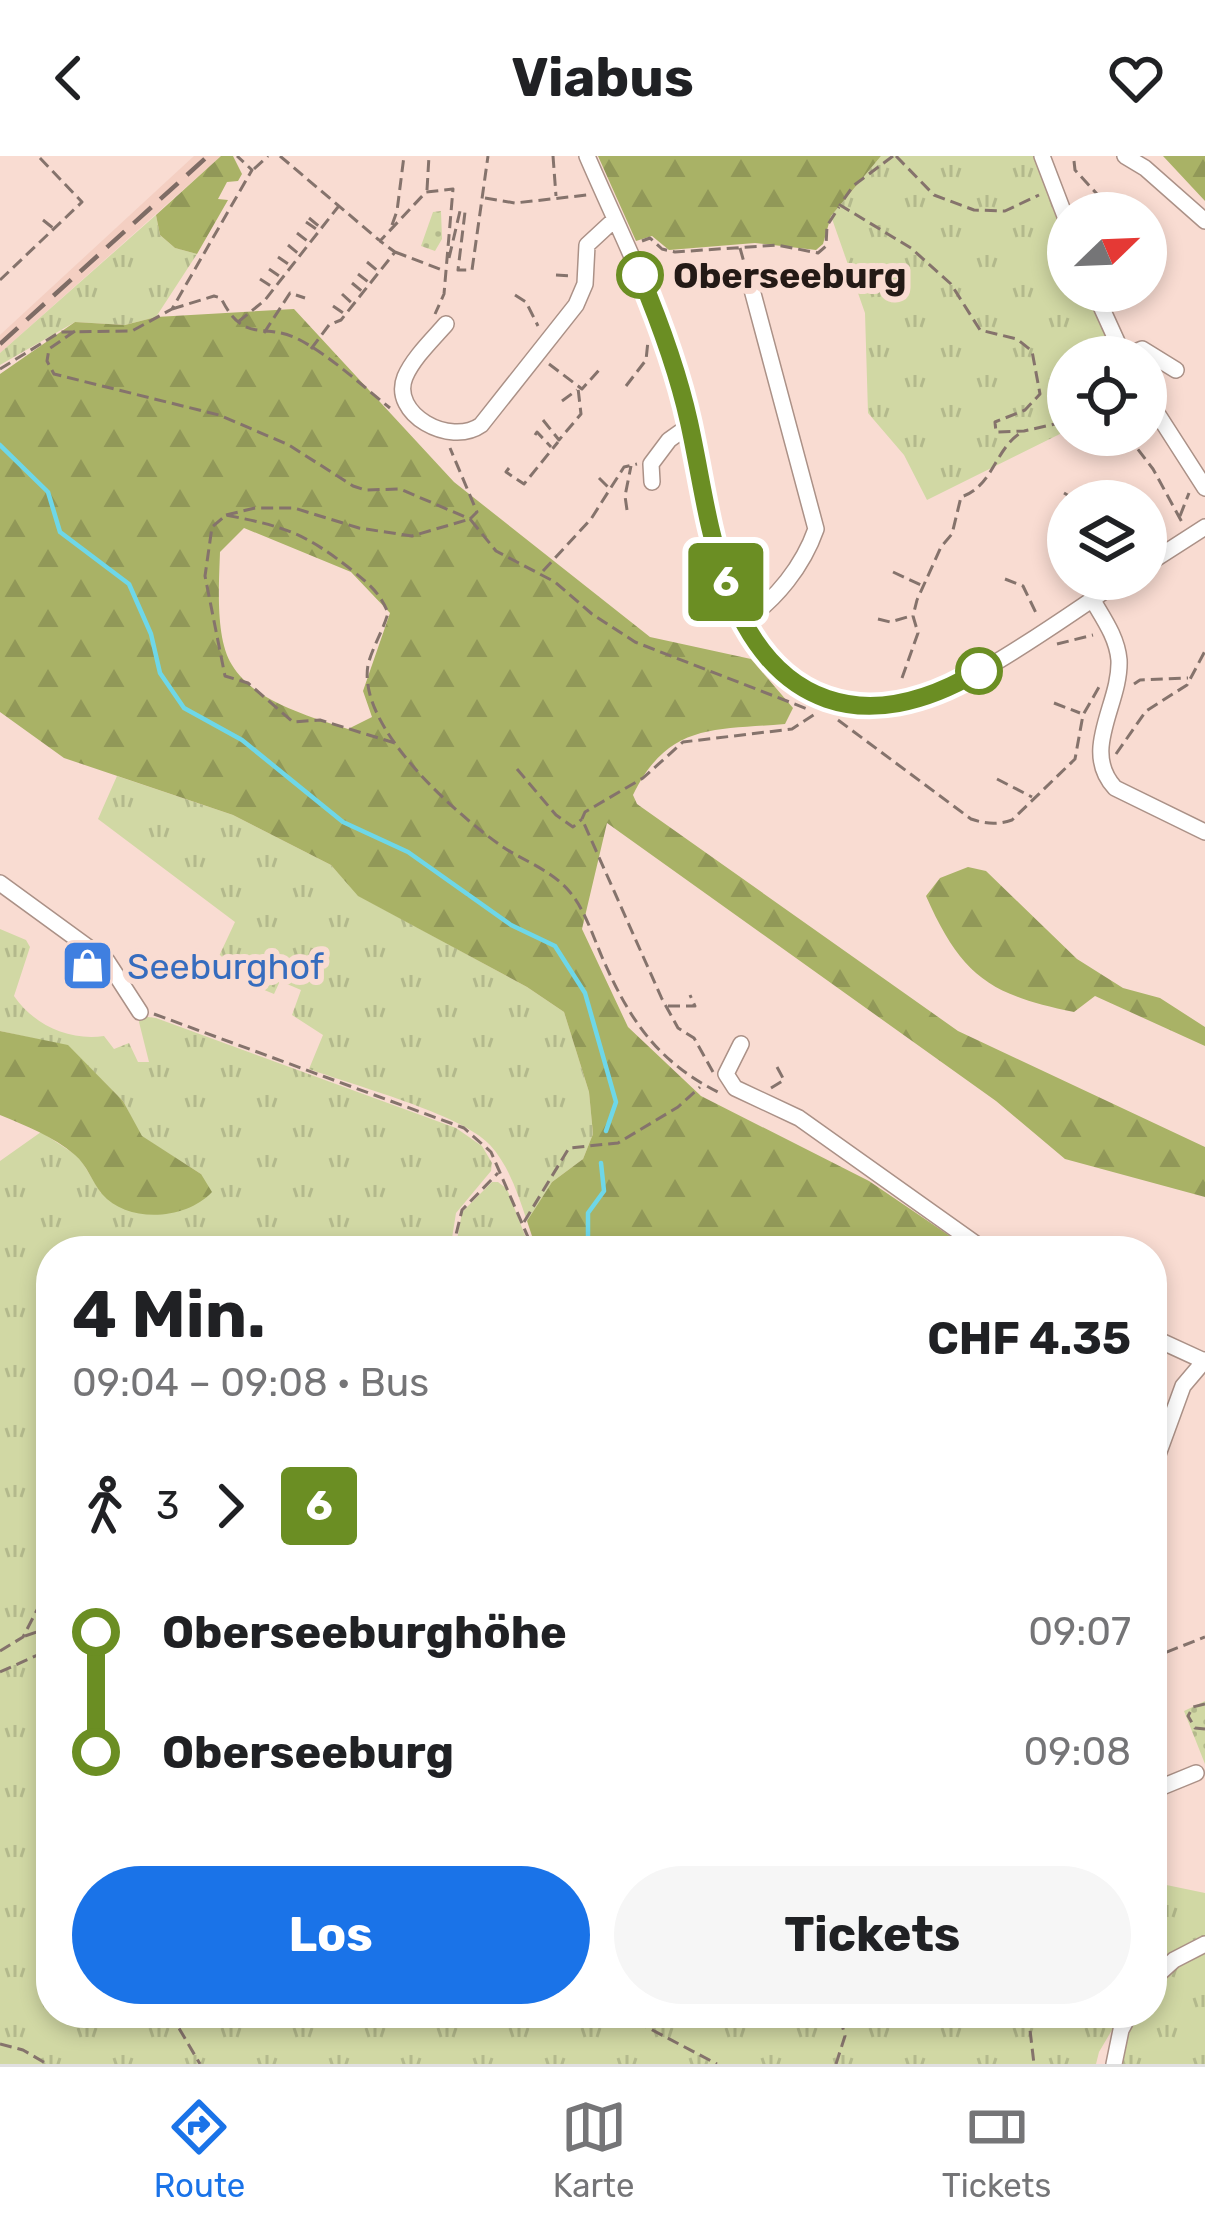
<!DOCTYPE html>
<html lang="de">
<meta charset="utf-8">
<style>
:root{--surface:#fff;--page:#f6f6f6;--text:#202124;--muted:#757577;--line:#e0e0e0;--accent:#1a73e8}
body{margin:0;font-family:Rubik,sans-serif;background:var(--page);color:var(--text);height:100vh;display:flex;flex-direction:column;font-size:45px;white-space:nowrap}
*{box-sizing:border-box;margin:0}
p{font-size:39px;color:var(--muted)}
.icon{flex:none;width:66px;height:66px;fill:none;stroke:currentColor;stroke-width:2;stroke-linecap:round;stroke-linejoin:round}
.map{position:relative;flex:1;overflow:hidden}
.side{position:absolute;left:36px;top:1080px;width:1131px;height:792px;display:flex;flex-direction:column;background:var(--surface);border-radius:48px;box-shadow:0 6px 18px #0003}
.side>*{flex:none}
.badge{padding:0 24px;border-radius:9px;font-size:42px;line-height:78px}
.needle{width:78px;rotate:67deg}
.tools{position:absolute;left:1047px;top:36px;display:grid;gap:24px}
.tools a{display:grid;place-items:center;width:120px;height:120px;border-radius:50%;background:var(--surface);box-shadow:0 6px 18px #0003;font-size:60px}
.map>.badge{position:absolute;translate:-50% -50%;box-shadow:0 0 0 6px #fff}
.legs{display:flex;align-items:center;gap:18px;height:132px;padding:0 36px;font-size:39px}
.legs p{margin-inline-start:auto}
.overview{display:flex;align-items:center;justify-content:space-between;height:204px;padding:0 36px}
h1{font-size:66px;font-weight:700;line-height:90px}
.cta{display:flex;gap:24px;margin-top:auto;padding:24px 36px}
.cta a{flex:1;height:138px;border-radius:72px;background:var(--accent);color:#fff;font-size:48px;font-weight:700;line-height:138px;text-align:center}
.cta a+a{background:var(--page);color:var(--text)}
ul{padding:0 36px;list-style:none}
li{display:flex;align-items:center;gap:42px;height:120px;font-size:45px}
li i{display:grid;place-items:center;width:18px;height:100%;margin:0 15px;background:currentColor}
li i::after{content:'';width:30px;height:30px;margin:-15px;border:9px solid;border-radius:50%;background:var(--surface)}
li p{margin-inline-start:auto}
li:first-child i{background:linear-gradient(#0000 50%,currentColor 0)}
li:last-child i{background:linear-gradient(currentColor 50%,#0000 0)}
header{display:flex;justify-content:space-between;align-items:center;height:156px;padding:0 36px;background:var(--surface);font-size:54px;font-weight:700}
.tab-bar{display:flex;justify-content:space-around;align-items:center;height:168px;border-top:3px solid var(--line);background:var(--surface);font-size:33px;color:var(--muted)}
.tab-bar a{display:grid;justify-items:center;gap:6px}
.tab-bar .selected{color:var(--accent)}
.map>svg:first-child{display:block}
</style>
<header><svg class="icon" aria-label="back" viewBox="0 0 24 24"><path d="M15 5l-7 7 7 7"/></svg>Viabus<svg class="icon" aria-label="heart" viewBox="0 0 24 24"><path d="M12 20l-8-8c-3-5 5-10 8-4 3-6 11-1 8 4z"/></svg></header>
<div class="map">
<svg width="1205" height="1908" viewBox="0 0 1205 1908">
<defs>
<pattern id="grass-tufts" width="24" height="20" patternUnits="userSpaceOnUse" patternTransform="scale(3)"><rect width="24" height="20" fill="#d1d8a4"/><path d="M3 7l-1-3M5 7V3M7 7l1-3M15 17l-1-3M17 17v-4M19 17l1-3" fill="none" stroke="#b3b98c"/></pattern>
<pattern id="forest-firs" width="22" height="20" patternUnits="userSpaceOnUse" patternTransform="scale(3)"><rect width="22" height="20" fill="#a9b266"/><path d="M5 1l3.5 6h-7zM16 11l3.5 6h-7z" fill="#919858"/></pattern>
<pattern id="park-dots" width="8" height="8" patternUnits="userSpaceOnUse" patternTransform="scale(3)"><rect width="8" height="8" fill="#d1d8a4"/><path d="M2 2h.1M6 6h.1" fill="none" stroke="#b3b98c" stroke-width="1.8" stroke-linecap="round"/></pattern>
</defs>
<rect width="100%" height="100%" fill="#f9dcd2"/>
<path fill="#f4cfc2" d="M194 0H221L0 197V179Z"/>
<path fill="url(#grass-tufts)" d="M881 0H1034L1068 90V135H1086L1117 201H1068V274L927 344 904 299 868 257 865 157 831 60Z
M156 59 160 79 175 92 197 98 156 161 125 169 75 166 0 209V197Z
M117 620 233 659 331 709 359 740 527 831 564 856 589 936 593 978 583 1003 552 1026 527 1065C518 1038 509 1010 490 989 462 958 352 929 309 913L323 879 292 859 301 834 280 825 274 838 213 813 235 766 98 663Z
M0 773 26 784 30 791 14 840C34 869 69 885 104 880L114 893 129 887 138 906H149L139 866 140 860 156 862 456 972 482 990 492 1007 491 1015 456 1057 450 1095H51V1857H1122L1099 1896 1096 1908H0V1005L41 976 79 1001 101 1037 201 1018 141 980 123 945 68 890 0 875Z
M492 1026H498L507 1033 531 1095H455L462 1056Z
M1152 1726 1205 1737V1781L1170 1797 1152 1814Z
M1205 1795V1908H1121L1123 1890 1138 1857H1152C1152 1815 1171 1812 1205 1795Z"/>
<path fill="url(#forest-firs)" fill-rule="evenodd" d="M221 0H233L242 18 238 25 227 26 218 43 228 44 197 98 175 92 160 79 156 59Z
M598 0H881L831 60 823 88 816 94 755 87 669 94 652 80 636 85Z
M1163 0H1205V45Z
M294 153 454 326 650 481 751 503 793 552 785 568C714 574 668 567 633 639L637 648 958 875 1205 991V1041L1065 1003 996 945 607 667 582 773 628 871 701 940 869 1025 972 1095H537L527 1065 552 1026 583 1003 593 978 589 936 564 856 527 831 358 740 331 709 233 659 64 602 0 556V218L75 166 125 169 156 161ZM244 372 351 416 390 457 363 535 372 561 348 573C311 561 253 545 232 509 215 482 219 428 220 396Z
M968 711 986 715 1077 803 1123 832 1160 842 1205 871V890L1095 840 1074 856C989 839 961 819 926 740L940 722Z
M0 875 68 889 123 945 142 980 201 1018 212 1036C186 1064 128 1068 102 1038 92 1026 87 1009 75 999 53 980 26 970 0 959Z"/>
<path fill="url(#park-dots)" d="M441 55 442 83 435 95 421 90 433 56Z
M1205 1545V1608L1184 1555Z"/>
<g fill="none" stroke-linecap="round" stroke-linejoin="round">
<path stroke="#6ed7e8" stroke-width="4.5" d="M0 289 48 336 60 376 129 428 151 478 160 517 184 552 242 584 343 666 408 696 511 769 555 790 585 837 616 946 606 975
M588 1095V1057L604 1035 601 1007"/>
<defs>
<path id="minor" d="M587 0C618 72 655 144 677 220 711 334 715 573 893 550 959 541 1064 461 1123 423
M1042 0 1068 68
M1125 0 1145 12 1205 65
M1094 135 1124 201
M446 168C433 183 413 202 405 221 390 258 450 291 481 269L576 149 585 128 587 89 614 64
M1124 201 1142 193 1176 214
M1146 240 1205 332
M652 326 651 308 669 284 690 269
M1146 409 1205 371
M1092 443C1103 462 1117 481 1119 504 1121 548 1080 594 1115 632L1205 676
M744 465C776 444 803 410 816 373L751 130
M0 727 107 805 140 856
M741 888 726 918 735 932 799 962 986 1095
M1152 1181 1202 1204
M1152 1315 1183 1230 1205 1204
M1152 1635 1196 1617
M1152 1824 1174 1804 1205 1788
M1114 1908 1121 1874 1130 1857"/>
</defs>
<use href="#minor" stroke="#ab9187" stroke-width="18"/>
<path stroke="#85736c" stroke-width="3" stroke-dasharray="12 6" stroke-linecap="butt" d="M280 0 379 84
M553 0 556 40
M893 0 853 30 840 49 911 92 951 128 980 174 1017 183 1032 195 1040 238 1025 254 995 266 996 276 1024 275 1068 265
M896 0 934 39 974 54 1005 55 1039 39
M1074 5 1075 14 1097 38
M254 13 268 0
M427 34 429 0
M485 42 515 47 587 39
M309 62 321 72
M43 64 53 72
M306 66 319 75
M392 69 397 55 404 0
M297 77 310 87
M642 85 650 82 662 93 675 96 777 89 818 97 826 90 827 70 839 51
M288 89 300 99
M740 92 747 117
M395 96 445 115
M278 101 291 110
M449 102 460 55 465 56 458 114H472L488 0
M367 106 379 116
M269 113 282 122
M358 118 371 128
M556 119 572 120
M260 123 274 132
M0 124 82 46 38 0
M352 127 364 137
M342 138 354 149
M515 139 526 146 538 170
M333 150 346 159
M172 153 214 140 221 142C244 189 264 166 298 183 331 200 361 229 390 252
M238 166 265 144 338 51
M75 175 49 193 47 205 54 218 219 259 289 289 353 330 365 334 400 333 470 363 477 356 450 292
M264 177 290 137 305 142
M311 193 329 169 341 164 395 96 380 85 426 36 453 33 444 138 435 158
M549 208 582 233 600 213
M0 213 60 176 132 175 172 153 252 14 237 0
M626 230 646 204 648 185
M562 245 577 234
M543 264 559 284 581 258 578 232
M535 279 537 276 551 291
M1127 279 1153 313 1183 368
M509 312 506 316 524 328 558 286
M599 322 610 333
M1064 337 1078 345
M627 354 625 340 631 310
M226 359 255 352H294L359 372 412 380 470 363 496 395 555 426 592 458 635 486 810 554
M1180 360 1189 337
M543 415 591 363 624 311 637 308
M893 416 923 430
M1005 423 1023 430 1038 461
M878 463 890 466 911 460
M1057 488 1093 479
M902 522 918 477 913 460 917 444 941 391 952 378 961 341C994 330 994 293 1022 276
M1134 528 1140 524 1188 522
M1054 547 1080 557
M838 564 971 663C986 668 997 669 1012 664L1075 603 1083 559 1099 531
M395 587 320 564 293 566 248 527 225 520 205 420 212 371 226 359C286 371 305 377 353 415 370 429 380 437 388 457 383 475 372 492 368 509 357 571 455 657 500 689 523 705 550 713 569 735 584 752 593 780 602 801 629 863 657 906 720 937
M1116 598 1146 555 1187 529 1205 495
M517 613 556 659 573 671 582 663
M997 623 1032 641
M668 850H695L690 839
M154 858 464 972 491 996 534 1095
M713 916 694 882 678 872 662 843 582 663 585 656 643 622 683 586 792 573 815 558
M771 932 784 924 777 911
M524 1066 569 992 618 987 678 951 700 931
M452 1095 462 1054 498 1017
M25 1480 51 1471
M0 1495 23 1481 51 1427
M1152 1497 1154 1501 1205 1481
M0 1516 51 1493
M1205 1548 1193 1551 1188 1560 1195 1572 1205 1573
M170 1857 200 1908
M620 1857 717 1908
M1028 1857 1034 1908
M0 1888 23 1894 47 1908
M836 1908 845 1880 839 1857"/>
<use href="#minor" stroke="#fff" stroke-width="15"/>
<path stroke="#7e6c65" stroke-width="4.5" stroke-dasharray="24 12" stroke-linecap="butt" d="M0 188 208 0"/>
</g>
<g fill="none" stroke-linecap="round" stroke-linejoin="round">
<defs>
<path id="line-1" d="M640 119C660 167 678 216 689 266 701 320 707 374 726 426 771 552 866 582 979 515"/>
</defs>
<use href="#line-1" stroke="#fff" stroke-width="27"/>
<use href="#line-1" stroke="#6b8e23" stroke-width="18"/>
</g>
<defs>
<symbol id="shop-square" viewBox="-11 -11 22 22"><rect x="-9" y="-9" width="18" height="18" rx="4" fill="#3f7fe0" stroke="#f9dcd2"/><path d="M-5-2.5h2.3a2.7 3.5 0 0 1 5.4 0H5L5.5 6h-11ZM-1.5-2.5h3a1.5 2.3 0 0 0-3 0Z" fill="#fff"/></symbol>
</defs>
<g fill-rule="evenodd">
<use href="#shop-square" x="58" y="780" width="59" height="59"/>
</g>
<g fill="#fff" stroke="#6b8e23" stroke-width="6">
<circle cx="640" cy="119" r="21"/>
<circle cx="979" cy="515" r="21"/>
</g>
<g text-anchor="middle" stroke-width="12" stroke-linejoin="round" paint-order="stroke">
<g font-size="36" font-weight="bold" fill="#241a16" stroke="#f9dcd2" text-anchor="start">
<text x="673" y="132">Oberseeburg</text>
</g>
<g font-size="36" fill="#366cbe" stroke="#f9dcd2" text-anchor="start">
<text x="127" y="823">Seeburghof</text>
</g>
</g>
</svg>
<div class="tools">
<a><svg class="needle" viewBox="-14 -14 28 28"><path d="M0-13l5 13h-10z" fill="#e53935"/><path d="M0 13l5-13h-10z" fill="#757577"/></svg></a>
<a><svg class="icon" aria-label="locate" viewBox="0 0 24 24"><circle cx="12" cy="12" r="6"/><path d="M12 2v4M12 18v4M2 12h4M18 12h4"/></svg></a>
<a><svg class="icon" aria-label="layers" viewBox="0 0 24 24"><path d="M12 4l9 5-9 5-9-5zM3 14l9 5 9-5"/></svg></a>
</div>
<b class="badge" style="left:726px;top:426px;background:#6b8e23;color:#fff">6</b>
<section class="side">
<div class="overview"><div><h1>4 Min.</h1><p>09:04 – 09:08 · Bus</p></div><b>CHF 4.35</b></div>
<div class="legs"><svg class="icon" aria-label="walk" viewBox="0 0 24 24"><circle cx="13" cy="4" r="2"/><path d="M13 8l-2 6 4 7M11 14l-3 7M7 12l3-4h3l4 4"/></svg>3<svg class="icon" aria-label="forward" viewBox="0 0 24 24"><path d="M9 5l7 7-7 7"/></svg><b class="badge" style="background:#6b8e23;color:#fff">6</b></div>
<ul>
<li><i style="color:#6b8e23"></i><b>Oberseeburghöhe</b><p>09:07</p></li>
<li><i style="color:#6b8e23"></i><b>Oberseeburg</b><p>09:08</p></li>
</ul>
<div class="cta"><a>Los</a><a>Tickets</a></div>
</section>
</div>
<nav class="tab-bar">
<a class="selected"><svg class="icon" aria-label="directions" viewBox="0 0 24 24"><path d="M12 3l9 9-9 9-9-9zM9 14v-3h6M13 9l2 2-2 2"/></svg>Route</a>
<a><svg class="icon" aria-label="map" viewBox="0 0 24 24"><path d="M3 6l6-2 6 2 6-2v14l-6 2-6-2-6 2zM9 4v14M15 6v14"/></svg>Karte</a>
<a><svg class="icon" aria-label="tickets" viewBox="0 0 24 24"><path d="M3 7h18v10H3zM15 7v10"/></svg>Tickets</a>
</nav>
